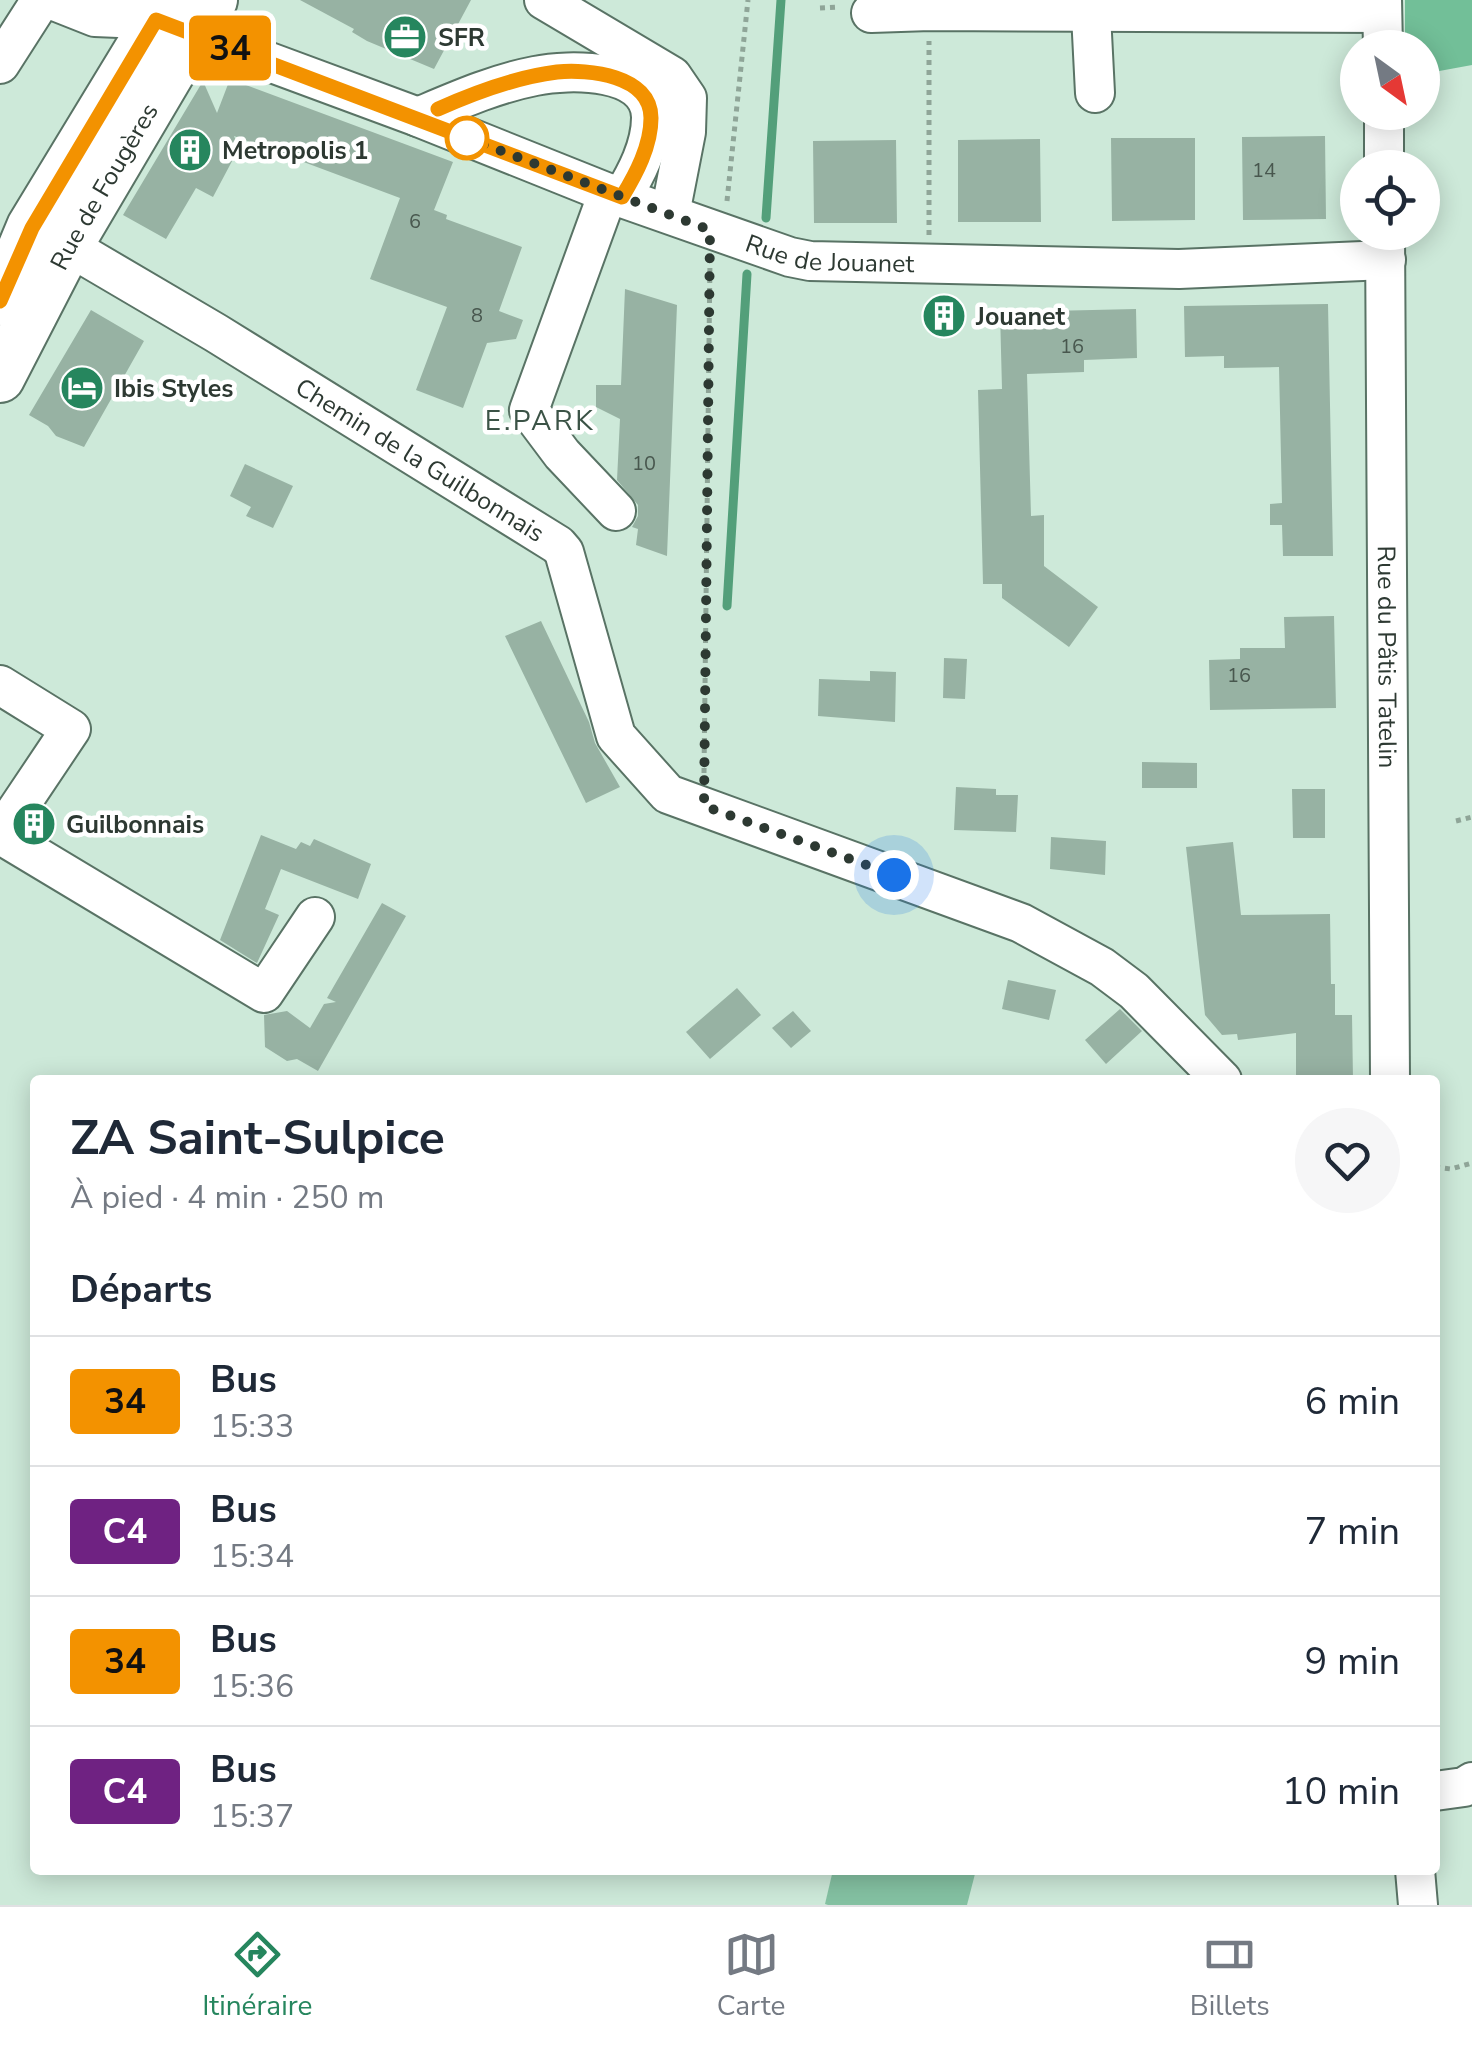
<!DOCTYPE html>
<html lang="fr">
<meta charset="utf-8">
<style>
:root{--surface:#fff;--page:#f6f6f7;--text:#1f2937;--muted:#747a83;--line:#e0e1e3;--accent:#26865e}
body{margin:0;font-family:"Nunito Sans",sans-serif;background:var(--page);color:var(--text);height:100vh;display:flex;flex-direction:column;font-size:38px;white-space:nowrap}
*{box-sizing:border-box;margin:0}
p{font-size:32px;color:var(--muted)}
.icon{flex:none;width:55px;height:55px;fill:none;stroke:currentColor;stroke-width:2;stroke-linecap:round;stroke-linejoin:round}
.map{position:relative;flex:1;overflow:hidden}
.panel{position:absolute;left:30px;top:1075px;width:1410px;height:800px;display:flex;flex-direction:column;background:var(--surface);border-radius:10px;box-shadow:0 5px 25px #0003}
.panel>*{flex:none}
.badge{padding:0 20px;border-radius:8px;font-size:35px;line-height:65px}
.needle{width:65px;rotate:147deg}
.controls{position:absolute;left:1340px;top:30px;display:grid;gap:20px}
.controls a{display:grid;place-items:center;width:100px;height:100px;border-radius:50%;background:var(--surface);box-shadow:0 5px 25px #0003;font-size:50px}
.you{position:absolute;width:50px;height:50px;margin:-25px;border:8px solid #fff;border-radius:50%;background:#1a73e8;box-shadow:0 0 0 15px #1a73e833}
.map>.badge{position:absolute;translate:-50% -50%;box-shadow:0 0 0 5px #fff}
h2{padding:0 40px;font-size:38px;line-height:90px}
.round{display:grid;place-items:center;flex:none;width:105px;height:105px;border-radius:52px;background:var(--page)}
.headline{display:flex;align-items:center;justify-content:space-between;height:170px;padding:0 40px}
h1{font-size:48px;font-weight:700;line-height:75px}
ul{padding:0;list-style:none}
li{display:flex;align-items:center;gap:30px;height:130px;padding:0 40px;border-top:2px solid var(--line)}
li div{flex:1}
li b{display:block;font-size:38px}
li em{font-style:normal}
li .badge{min-width:110px;font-weight:700;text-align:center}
.dock{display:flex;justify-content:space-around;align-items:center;height:140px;border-top:2px solid var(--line);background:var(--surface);font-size:28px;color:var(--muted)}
.dock a{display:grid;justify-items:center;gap:5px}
.dock .active{color:var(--accent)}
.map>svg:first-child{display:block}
</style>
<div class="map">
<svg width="1472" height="1905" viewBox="0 0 1472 1905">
<rect width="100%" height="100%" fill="#cde9d9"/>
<path fill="#84c1a2" d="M833 1870H976L967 1905H828L825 1904Z"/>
<path fill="#72bf98" d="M1405 0H1472V65L1423 74 1422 48 1405 47Z"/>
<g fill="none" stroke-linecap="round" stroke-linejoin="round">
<path stroke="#539f7a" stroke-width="9" d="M766 218 781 0
M727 606 747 274"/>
</g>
<path fill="#97b2a3" d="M300 0H471L434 69 367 41 352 32 354 29Z
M230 79 453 162 434 210 447 215 446 219 522 247 499 311 523 320 516 339 487 343 463 408 416 390 447 307 370 279 400 198 234 136 239 148 213 197 196 188 166 239 123 215 203 81 217 113Z
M1325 136 1326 219 1243 220 1242 137Z
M1111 138H1195V220L1112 221Z
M1040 139 1041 222H958V140Z
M896 140 897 223H814L813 141Z
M625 289 677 305 667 556 636 545 638 529 632 527 638 516V505L617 480 620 419 596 407V385H621Z
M1328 304 1333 556H1283L1282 525H1270V504L1282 503 1279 367 1224 368V356L1185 357 1184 306Z
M1136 309 1137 358 1084 360V372L1027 374 1031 516 1044 515V566L1098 607 1069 647 1002 598V584H983L978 390 1002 389 1000 312Z
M91 310 144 341 84 447 56 436 48 426 29 415Z
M245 464 293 486 273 528 246 516 251 507 230 496Z
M1334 616 1336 708 1210 710 1209 660 1240 659V648H1285L1284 617Z
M541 621 589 722 595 743 620 787 586 803 505 636Z
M944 658 967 659 965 699 943 698Z
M870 671 896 672 895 722 818 716 819 679 870 681Z
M1142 762 1197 763V788H1142Z
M956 787 996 789V795H1018L1016 832 954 830Z
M1292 789H1325V838H1293Z
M261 835 296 849 301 842 310 846 314 839 371 864 358 899 281 869 265 909 279 915 257 963 220 940Z
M1051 837 1106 841 1105 875 1050 869Z
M1233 842 1241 915 1330 914 1331 984H1335V1015H1352L1353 1080H1296V1033L1238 1040 1237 1034 1222 1035 1205 1015 1186 847Z
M382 903 406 916 318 1071 297 1059 287 1061 265 1047 264 1015 287 1011 310 1028 324 1004 336 1002 327 998Z
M1008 980 1056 990 1049 1020 1002 1009Z
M737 988 761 1015 710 1059 686 1032Z
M1120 1009 1142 1031 1106 1064 1085 1040Z
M793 1011 811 1031 791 1048 772 1028Z"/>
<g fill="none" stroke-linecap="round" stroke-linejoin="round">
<defs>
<g id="minor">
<path d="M52 0 95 17 143 19"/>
<path id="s1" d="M115 0 156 20 418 117 608 193 790 257 810 261 1179 269 1386 260"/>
<path d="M544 0 672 76 687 98 686 132 670 214"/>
<path d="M1382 0 1383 48"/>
<path d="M871 13 930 11 1382 13"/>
<path d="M1091 14 1095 93"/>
<path d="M0 64 41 0"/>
<path d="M1384 112V168"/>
<path d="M418 117C456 101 494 84 535 76 568 69 652 67 651 118 651 146 636 174 622 197"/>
<path d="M608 193 529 410 562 454 616 511"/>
<path id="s2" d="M1385 232 1390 1080"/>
<path id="s3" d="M68 246 216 333 558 545 564 552 616 736 668 794 1021 923 1102 967 1134 991 1222 1080"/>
<path d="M0 685 71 729 0 835"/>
<path d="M1 835 264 993 315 917"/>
<path d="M1435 1791 1464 1787 1472 1782"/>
<path d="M1415 1870 1418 1905"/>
</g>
<g id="major">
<path d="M0 301 31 227 169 0"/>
<path id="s4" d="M0 378 68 246 213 0"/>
</g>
</defs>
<use href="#minor" stroke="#597365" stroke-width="42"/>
<use href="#major" stroke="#597365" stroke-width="52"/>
<path stroke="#8fa598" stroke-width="5" stroke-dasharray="5 5" stroke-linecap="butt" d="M820 8 839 7
M1351 58V107
M1351 173V232
M727 201 748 0
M929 235V41
M704 773 710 259
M1456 821 1472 817
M1435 1167 1451 1169 1472 1163"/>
<use href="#minor" stroke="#fff" stroke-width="38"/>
<use href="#major" stroke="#fff" stroke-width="48"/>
</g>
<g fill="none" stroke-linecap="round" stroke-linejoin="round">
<defs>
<path id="line" d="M0 301 32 228 156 20 622 197C636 174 651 146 651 118 651 75 588 69 557 72 516 77 476 92 438 109"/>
</defs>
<use href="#line" stroke="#fff" stroke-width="22"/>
<use href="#line" stroke="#f39200" stroke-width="15"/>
<path stroke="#2d3932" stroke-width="10" stroke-dasharray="0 18" d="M467 138 710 230 704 806 894 875"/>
</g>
<defs>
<symbol id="office-disc" viewBox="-11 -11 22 22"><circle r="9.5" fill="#26865e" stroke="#fff"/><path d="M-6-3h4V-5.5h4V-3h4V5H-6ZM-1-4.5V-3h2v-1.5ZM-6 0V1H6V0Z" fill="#fff"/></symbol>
<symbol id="building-disc" viewBox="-11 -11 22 22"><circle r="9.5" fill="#26865e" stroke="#fff"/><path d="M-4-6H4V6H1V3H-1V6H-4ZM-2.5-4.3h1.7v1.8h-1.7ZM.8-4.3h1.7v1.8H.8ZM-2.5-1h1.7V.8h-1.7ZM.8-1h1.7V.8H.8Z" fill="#fff"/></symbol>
<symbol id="hotel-disc" viewBox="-11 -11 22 22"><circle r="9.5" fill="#26865e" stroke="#fff"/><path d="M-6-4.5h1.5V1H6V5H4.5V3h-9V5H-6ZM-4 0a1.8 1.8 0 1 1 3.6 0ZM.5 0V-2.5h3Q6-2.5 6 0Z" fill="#fff"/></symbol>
</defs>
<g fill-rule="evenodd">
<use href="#office-disc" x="380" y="12" width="50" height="50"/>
<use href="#building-disc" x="165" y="125" width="50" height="50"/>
<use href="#building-disc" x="919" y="291" width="50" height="50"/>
<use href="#hotel-disc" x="57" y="363" width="50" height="50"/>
<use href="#building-disc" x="9" y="799" width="50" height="50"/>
</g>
<circle fill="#fff" stroke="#f39200" stroke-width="5" cx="467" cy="138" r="20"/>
<g text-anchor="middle" stroke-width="9" stroke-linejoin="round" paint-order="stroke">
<g font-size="20" fill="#48574e">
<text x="1264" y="177">14</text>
<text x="415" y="228">6</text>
<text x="477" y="322">8</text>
<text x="1072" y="353">16</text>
<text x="644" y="470">10</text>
<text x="1239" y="682">16</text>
</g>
<g font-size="25" font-weight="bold" fill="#2d3932" stroke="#fff" text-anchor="start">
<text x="438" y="46">SFR</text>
<text x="222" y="159">Metropolis 1</text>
<text x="976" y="325">Jouanet</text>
<text x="114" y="397">Ibis Styles</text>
<text x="66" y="833">Guilbonnais</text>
</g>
<g font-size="25" fill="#2d3932" stroke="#fff">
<text dy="9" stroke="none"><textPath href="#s4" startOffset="218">Rue de Fougères</textPath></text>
<text dy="9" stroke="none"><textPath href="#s1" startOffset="762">Rue de Jouanet</textPath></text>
<text dy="9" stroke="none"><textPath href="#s3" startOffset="412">Chemin de la Guilbonnais</textPath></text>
<text dy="9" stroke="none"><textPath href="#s2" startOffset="425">Rue du Pâtis Tatelin</textPath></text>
</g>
<g font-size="28" letter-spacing="2.5" fill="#3b5346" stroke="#fff">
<text x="540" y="430">E.PARK</text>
</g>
</g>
</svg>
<div class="controls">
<a><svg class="needle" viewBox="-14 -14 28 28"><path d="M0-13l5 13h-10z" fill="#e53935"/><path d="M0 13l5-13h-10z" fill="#747a83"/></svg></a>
<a><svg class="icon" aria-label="locate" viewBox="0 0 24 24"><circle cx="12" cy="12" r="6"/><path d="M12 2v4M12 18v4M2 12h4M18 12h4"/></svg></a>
</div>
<div class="you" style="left:894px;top:875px"></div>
<b class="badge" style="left:230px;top:48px;background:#f39200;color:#111">34</b>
<section class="panel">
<div class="headline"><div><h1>ZA Saint-Sulpice</h1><p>À pied · 4 min · 250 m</p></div><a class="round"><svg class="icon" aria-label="heart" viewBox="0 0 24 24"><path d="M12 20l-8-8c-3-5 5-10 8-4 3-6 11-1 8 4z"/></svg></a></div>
<h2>Départs</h2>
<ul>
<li><span class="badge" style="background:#f39200;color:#111">34</span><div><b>Bus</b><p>15:33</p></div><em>6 min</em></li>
<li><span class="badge" style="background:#6f2282;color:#fff">C4</span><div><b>Bus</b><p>15:34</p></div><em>7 min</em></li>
<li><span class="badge" style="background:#f39200;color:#111">34</span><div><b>Bus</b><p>15:36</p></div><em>9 min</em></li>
<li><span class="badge" style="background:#6f2282;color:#fff">C4</span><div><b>Bus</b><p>15:37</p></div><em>10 min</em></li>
</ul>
</section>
</div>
<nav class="dock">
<a class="active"><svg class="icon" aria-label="directions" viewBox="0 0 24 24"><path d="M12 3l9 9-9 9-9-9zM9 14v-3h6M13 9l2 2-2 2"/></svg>Itinéraire</a>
<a><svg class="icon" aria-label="map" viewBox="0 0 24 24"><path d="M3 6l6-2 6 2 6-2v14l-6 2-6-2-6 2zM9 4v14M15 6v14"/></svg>Carte</a>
<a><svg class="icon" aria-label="tickets" viewBox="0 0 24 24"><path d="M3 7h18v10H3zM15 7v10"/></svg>Billets</a>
</nav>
